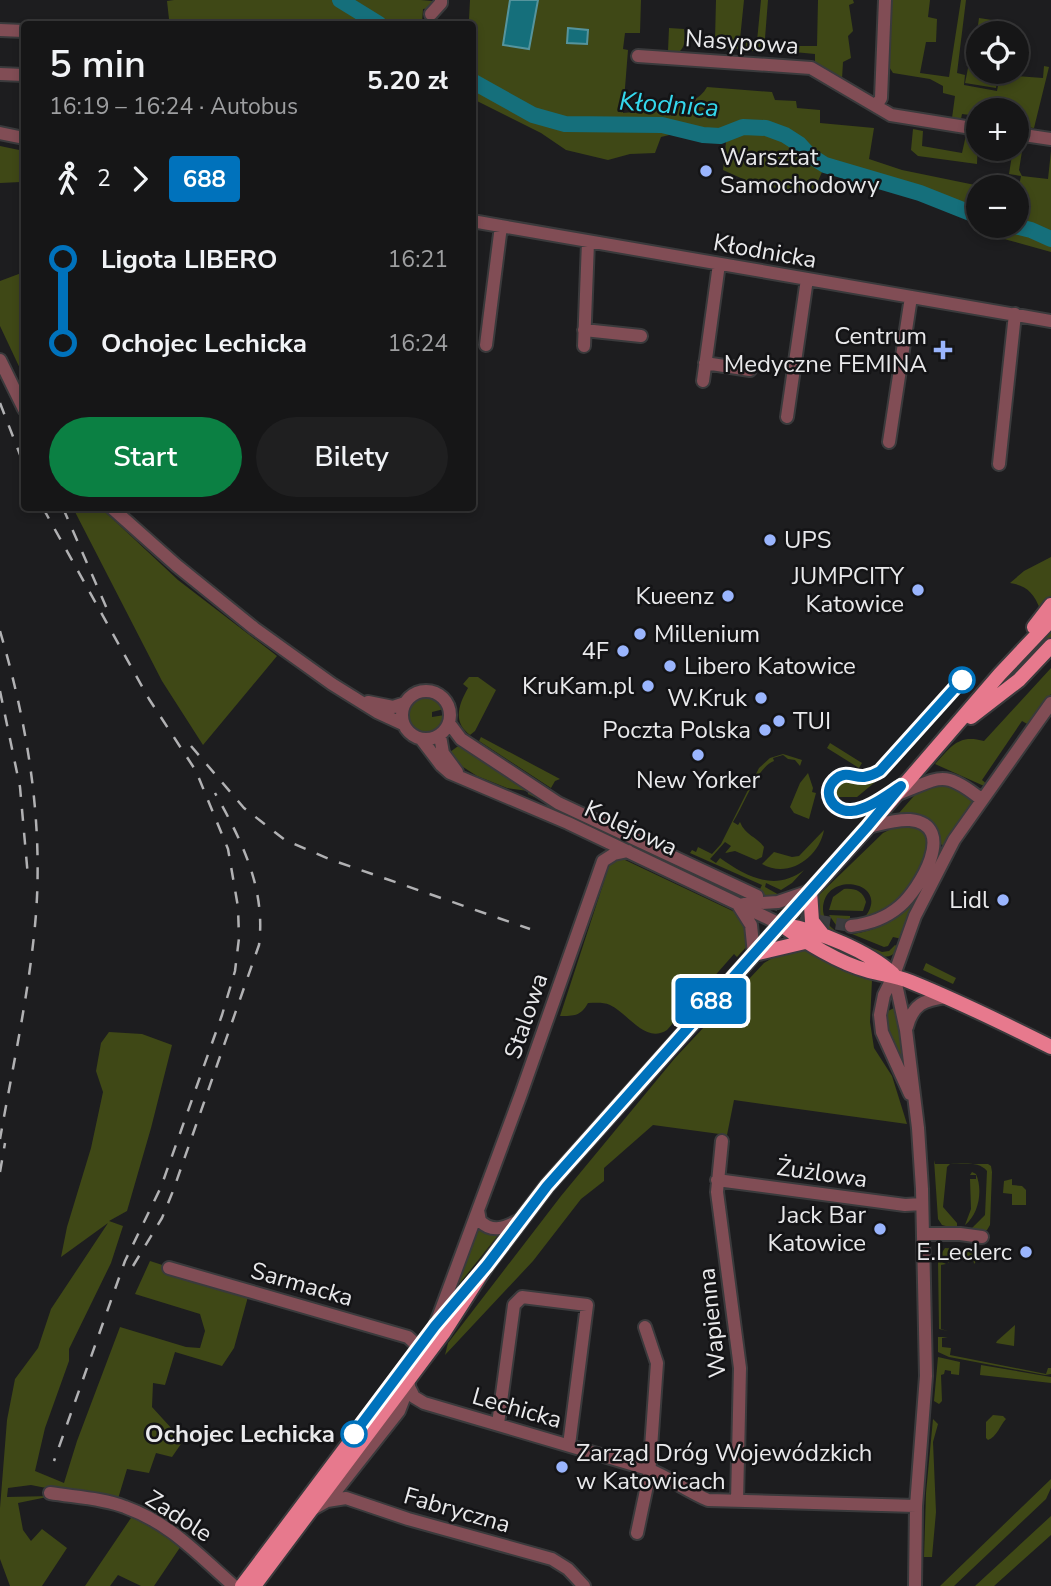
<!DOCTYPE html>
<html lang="pl">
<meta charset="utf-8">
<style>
:root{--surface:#161617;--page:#1f1f20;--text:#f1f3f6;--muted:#9e9fa1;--line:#353536;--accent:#0b8043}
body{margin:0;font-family:"Nunito Sans",sans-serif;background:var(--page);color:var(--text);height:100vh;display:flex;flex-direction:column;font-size:26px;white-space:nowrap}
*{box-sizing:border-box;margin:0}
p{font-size:23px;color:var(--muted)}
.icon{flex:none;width:38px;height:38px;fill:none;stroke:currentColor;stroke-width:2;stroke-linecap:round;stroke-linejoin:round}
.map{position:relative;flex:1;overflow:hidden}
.sheet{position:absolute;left:21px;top:21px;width:455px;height:490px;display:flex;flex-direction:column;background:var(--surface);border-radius:7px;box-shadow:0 4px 10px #0003,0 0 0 2px var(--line)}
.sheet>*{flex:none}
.badge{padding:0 14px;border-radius:5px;font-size:24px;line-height:46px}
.controls{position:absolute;left:966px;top:21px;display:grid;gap:14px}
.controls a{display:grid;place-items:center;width:63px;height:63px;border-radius:50%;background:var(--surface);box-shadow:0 4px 10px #0003,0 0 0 2px var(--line);font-size:35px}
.map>.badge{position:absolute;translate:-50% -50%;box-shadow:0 0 0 4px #fff}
.legs{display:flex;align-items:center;gap:10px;height:77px;padding:0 28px;font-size:23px}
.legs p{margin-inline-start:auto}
.head{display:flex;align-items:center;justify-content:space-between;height:119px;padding:0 28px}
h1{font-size:38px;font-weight:600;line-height:52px}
.button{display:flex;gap:14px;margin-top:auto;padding:14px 28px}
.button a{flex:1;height:80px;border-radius:42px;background:var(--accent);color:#fff;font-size:28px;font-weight:600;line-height:80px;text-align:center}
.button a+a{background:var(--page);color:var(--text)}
ul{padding:0 28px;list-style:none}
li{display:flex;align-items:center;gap:24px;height:84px;font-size:26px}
li i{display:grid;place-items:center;width:10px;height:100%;margin:0 9px;background:currentColor}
li i::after{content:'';width:18px;height:18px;margin:-9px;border:5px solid;border-radius:50%;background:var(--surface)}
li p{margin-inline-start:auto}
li:first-child i{background:linear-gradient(#0000 50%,currentColor 0)}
li:last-child i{background:linear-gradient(currentColor 50%,#0000 0)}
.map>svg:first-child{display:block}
</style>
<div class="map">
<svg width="1051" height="1586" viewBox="0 0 1051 1586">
<rect width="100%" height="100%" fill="#1d1d1f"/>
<path fill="#3f4816" d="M174 0H421L432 1V8L423 9 422 23 425 24H222L203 19H169L167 1Z
M470 0H641L640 33H625L623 49 628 50 623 113C649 110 693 112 707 87L772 92 775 100 796 101 797 108 820 110V123L874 128 869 159 902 170 975 185 978 188V222L952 214 908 194 823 170 812 194 754 184 723 170 726 142 677 133 661 137 655 153 630 154 608 160 566 150 541 133 473 99 472 24H461V21L469 20Z
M716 0H744L739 49 698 47 695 43 697 39 715 40Z
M761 0H768L764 51H745L746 42 757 41Z
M818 0H853L854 3 849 5 853 31 848 36 851 58 843 62 842 79 815 66V54L794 52V46H817Z
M888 0H930L928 17 937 19 936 42H926L920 73 949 77 961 0H966L957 73 965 75 964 85 997 91 1000 75 1043 78 1044 66 1049 67 1034 128 1018 126 1017 110H978V116L962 114 961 119 952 118 955 96 943 93V86L930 79 893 73 886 62Z
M979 18 1005 22 1003 33H978L977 70 978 72 998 73 996 88 965 83 968 68 972 69Z
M669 28 684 29C685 40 686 48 676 54L668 51Z
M913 129 923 131 922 146 962 153 966 135 978 137 977 164 918 156 911 150Z
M1017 143 1023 145 1019 170 1022 176 1048 179 1051 151V252L1004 239 1003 229 993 226H1017V196L1021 176 1009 174 1013 149H1017Z
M0 146 24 151V171L21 182 0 183Z
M24 272V377L0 326V281Z
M73 508H101L178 580 277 656 203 745 162 681Z
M1051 557V600L1040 609C1034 593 1026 585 1010 583L1024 571Z
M1051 628V638L1029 662 1005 682Z
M1051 668V694L1029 725 1022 721 982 780 988 785 984 786 935 764C952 746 958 734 984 741Z
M469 677H478L496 690 475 731 470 735C452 722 459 704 468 688L463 684Z
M430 697 437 700 444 709 432 712V717L445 715 442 725 433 733 422 734 409 725 407 713 415 700Z
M481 737 560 779 555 781 551 788 479 741Z
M830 743 862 763 859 768 827 748Z
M461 744 561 810 528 794V791L507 788 477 776 463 767 450 752Z
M783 754 802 760 800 766 795 760 788 759 783 755 773 758 774 761C757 767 744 805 733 822L738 825 740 822C745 835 757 837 764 847L762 857 756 860 735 851 725 853 731 846 725 842 710 859 716 863 720 858C747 877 775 892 804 870L792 883 781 890 766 883 765 887 781 896 755 899 762 885 690 853 692 850 696 852 698 847 712 854 721 844 759 768 770 758Z
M808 773 813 788 812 792 816 793 809 819 794 813 790 807 800 783Z
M886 773 857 797H834L836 784 846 778 867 779Z
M949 782 972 800V805L902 939 893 937 888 946 884 947 852 934C908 926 922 891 945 846L940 844C936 820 919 815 899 813L920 789Z
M917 825C920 828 923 830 925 833 941 856 902 904 881 914 877 917 870 917 865 917 892 882 824 869 823 909 823 916 827 924 832 928 845 940 867 945 882 952L889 951 895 945 899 947C894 956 888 958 878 956L818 925 816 899 821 893 883 833 895 827Z
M824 830C819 858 788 879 762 864L774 852 792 857 799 856Z
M617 859 625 860 739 914 746 923 750 943 737 957 734 954 667 1030C645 1044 629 1014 610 1005 603 1002 596 1003 588 1003 581 1016 574 1016 560 1016L610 863Z
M844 889C855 888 863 891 866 902L863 911 829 910 833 897Z
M829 915 850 916 851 933 836 925Z
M805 948 872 980 870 1022 874 1048 892 1076 907 1124 734 1100 727 1135 653 1125 604 1168V1181L581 1199 533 1261 445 1355 448 1343 561 1196 675 1058 764 963 781 953Z
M926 963 956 978 953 984 923 970Z
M896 1007 902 1058V1059C892 1046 886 1028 888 1011Z
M109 1032 142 1034 172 1045 151 1128 127 1211 109 1221 123 1226 111 1263 69 1349V1361L45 1428 35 1471 64 1483 77 1441 120 1327 186 1347 200 1348 205 1331 200 1314 135 1294 150 1261 249 1293 234 1348 222 1366 175 1352 165 1385 153 1383 152 1407 183 1441 172 1457 156 1453 149 1473 127 1469 117 1502 31 1485 8 1488 7 1497 52 1496 18 1503 23 1530 31 1541 42 1529 67 1548 42 1586H10L0 1559V1508L7 1420 15 1379 38 1348 51 1309 108 1223 61 1257 67 1227 91 1148 103 1092 96 1071 101 1043Z
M934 1160 935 1164H988L991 1166 992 1172 990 1225 987 1230H970L985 1215 987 1171C979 1161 962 1164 950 1164L947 1167 943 1207 957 1223V1226L953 1228 942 1225 938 1219Z
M972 1172 976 1174C983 1190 979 1214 965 1225L971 1209 970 1179H976V1175H970Z
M1012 1179V1185L1022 1186 1026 1190V1205H1012V1194L1003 1193 1004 1181Z
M478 1227 499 1234 460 1283 459 1282Z
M945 1248 973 1250 977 1260 974 1264 973 1257H950L949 1263 939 1257Z
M938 1260 946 1264 941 1265V1329L948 1331 939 1329Z
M1015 1325 1014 1346 996 1343 997 1341Z
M938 1337H948L942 1338V1347L951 1348 950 1355 1046 1374 1048 1368H1051V1374L1045 1375 949 1357 938 1352Z
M938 1357 960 1362 959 1375 951 1374V1371L945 1370 944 1374 941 1375 942 1401 939 1404 934 1401Z
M981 1365 1051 1377V1383L980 1375Z
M993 1415 1003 1416 1006 1419C1000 1425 997 1437 988 1440L986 1438V1422Z
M933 1419 938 1424 933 1442 936 1512 932 1557H924L926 1493Z
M1051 1479V1488L1046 1499 954 1586H940Z
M133 1515 183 1543 154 1586H141L118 1575 110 1586H85Z
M1051 1516V1535L994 1586H975Z"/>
<path fill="#156f7b" stroke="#55949d" stroke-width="2" d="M510 0H538L529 49 503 45Z
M568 28 588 30 587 44 567 43Z"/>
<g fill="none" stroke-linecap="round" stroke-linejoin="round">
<path stroke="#156f7b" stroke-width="16" d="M340 0 379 24
M472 81 533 115 565 124 662 125 703 135 720 136 743 127 766 128 785 135 799 144 809 155 825 165 920 193 978 216
M1015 226 1031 230 1051 239"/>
<path stroke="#3c3c3e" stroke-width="12" stroke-dasharray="12 6" stroke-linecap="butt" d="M768 901 814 920 851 926"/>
<defs>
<path id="minor" d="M431 14 441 3V0
M0 30 24 31
M638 56 811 68 891 115 978 129
M0 74 24 75
M876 106 881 98 885 0
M0 133 24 138
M1017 134 1051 139
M472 221 1051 321
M584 330 641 336
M486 345 501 226
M584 346 588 242
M0 360 24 409
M705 363 750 370
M703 381 719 264
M787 417 807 279
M889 442 911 297
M999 464 1015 314
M112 508 176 565 254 628 332 684 377 712 403 724
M402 715a24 24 0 1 1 48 0a24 24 0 1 1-48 0Z
M368 702 393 707 405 703
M449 723 461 739 558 803 757 896
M440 736 443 753 457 772
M422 740 441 765 450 773 568 823 780 924
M895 795C939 779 942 767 982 800
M744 904 778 902 810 891
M739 906 751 925 754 954
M851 926C870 924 886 918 900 906 919 890 959 825 910 820 897 819 881 824 868 827
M894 975 906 1030 918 1128 922 1189 926 1376 916 1506 915 1586
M907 1027C913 1004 924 1000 946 997
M910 1094 882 1032 880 1015 884 995 894 975 915 916 954 840 1051 703
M722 1141 717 1192 740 1368 737 1501
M717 1180 905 1205 922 1204
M478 1210 480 1221C493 1234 506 1227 520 1220
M923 1234H960L982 1237
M169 1268 408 1337 419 1347
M435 1326 521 1094 603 861 614 854 628 851
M409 1387 414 1397 424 1403 648 1469C670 1478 687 1491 708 1500L916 1506
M498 1424 514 1305 522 1297 587 1305 569 1445
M50 1493C74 1497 102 1498 125 1507 172 1524 198 1555 234 1586
M328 1501 399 1411 409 1385
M311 1510 327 1501 346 1498 408 1519 552 1559 568 1569 584 1586
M637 1533 649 1476 657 1363 645 1327"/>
<path id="major" d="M1034 627 1051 605
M971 717 1019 680 1051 646
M810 891 812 921 823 935
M780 924C806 942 838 963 869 971 884 975 897 976 911 982 958 1001 1005 1024 1051 1047
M785 925C819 931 868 951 893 974
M754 954 805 942
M242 1586 452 1306
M254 1586 444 1332 487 1265 547 1186 868 827 1000 674 1051 620"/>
</defs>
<use href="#minor" stroke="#3a3a3c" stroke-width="16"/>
<use href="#major" stroke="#3a3a3c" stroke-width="18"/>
<use href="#minor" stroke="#814d55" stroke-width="12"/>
<use href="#major" stroke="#e7798d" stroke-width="14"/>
<path stroke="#b1b1b3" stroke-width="2.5" stroke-dasharray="12 12" stroke-linecap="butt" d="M0 403 24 465
M43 508 149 699 196 771 228 849 238 907 239 938 235 971 222 1015 161 1187 125 1261 54 1461
M63 508 107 609
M0 631C27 723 43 817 36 914 30 989 13 1065 0 1139
M0 691 20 787 28 877
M191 746 244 808 285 840 329 859 530 929
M0 1172 5 1143
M133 1266 162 1218 173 1191 259 945C266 889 242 841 215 793"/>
</g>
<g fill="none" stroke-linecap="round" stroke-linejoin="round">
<defs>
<path id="line-1" d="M354 1434 435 1326 487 1265 547 1186 867 827 901 786C887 795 868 810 851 811 832 812 820 791 837 778 847 771 854 778 864 777 870 776 875 774 880 771L962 680"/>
</defs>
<use href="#line-1" stroke="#fff" stroke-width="16"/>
<use href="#line-1" stroke="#0072bc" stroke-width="10"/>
</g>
<g fill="#9ab5fd" stroke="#141416" stroke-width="2.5">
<circle cx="706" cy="171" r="7"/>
<path d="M939.5 339.5h7v7h7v7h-7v7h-7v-7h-7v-7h7z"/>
<circle cx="770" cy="540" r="7"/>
<circle cx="918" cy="590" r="7"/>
<circle cx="728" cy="596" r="7"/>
<circle cx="640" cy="634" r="7"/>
<circle cx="623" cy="651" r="7"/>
<circle cx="670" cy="666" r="7"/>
<circle cx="648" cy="686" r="7"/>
<circle cx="761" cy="698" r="7"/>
<circle cx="779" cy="721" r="7"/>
<circle cx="765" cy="730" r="7"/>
<circle cx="698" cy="755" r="7"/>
<circle cx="1003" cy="900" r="7"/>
<circle cx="880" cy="1229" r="7"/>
<circle cx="1026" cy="1252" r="7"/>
<circle cx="562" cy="1467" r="7"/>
</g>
<g fill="#fff" stroke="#0072bc" stroke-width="3.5">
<circle cx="962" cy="680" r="12"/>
<circle cx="354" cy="1434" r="12"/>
</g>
<g text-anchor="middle" stroke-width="5" stroke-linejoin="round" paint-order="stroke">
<g font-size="24" fill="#e9e9eb" stroke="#141416">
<text transform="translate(742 42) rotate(4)" y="8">Nasypowa</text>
<text transform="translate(765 251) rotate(10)" y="8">Kłodnicka</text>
<text transform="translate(631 828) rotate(25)" y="8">Kolejowa</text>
<text transform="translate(526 1016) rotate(-71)" y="8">Stalowa</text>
<text transform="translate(822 1173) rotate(8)" y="8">Żużlowa</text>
<text transform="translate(302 1284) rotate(16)" y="8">Sarmacka</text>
<text transform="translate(712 1323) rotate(-96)" y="8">Wapienna</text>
<text transform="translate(517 1408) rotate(16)" y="8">Lechicka</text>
<text transform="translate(457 1510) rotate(16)" y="8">Fabryczna</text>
<text transform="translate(179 1516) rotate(33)" y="8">Zadole</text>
</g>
<g font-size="24" fill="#e9e9eb" stroke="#141416" text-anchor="end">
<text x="720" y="165" text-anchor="start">Warsztat<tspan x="720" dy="28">Samochodowy</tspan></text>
<text x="927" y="344">Centrum<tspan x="927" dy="28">Medyczne FEMINA</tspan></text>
<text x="784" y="548" text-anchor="start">UPS</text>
<text x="904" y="584">JUMPCITY<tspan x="904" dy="28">Katowice</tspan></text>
<text x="714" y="604">Kueenz</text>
<text x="654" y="642" text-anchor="start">Millenium</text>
<text x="609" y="659">4F</text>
<text x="684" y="674" text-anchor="start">Libero Katowice</text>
<text x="634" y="694">KruKam.pl</text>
<text x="747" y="706">W.Kruk</text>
<text x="793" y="729" text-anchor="start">TUI</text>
<text x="751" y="738">Poczta Polska</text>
<text x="698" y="788" text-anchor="middle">New Yorker</text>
<text x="989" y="908">Lidl</text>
<text x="866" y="1223">Jack Bar<tspan x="866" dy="28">Katowice</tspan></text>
<text x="1012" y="1260">E.Leclerc</text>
<text x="576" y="1461" text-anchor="start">Zarząd Dróg Wojewódzkich<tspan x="576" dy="28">w Katowicach</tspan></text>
</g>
<g font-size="24" font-weight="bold" fill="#e9e9eb" stroke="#141416" text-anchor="end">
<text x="335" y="1442">Ochojec Lechicka</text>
</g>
<g font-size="26" font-style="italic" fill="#34d8ed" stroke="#141416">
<text transform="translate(669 104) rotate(4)" y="9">Kłodnica</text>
</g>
</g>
</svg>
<div class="controls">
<a><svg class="icon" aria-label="locate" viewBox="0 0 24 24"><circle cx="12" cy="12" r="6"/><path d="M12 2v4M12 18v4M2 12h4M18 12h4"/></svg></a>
<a>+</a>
<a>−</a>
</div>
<b class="badge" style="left:711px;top:1001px;background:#0072bc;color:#fff">688</b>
<section class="sheet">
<div class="head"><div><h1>5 min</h1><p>16:19 – 16:24 · Autobus</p></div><b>5.20 zł</b></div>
<div class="legs"><svg class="icon" aria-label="walk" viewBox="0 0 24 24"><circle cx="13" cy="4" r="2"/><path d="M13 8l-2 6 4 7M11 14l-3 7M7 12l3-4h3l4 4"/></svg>2<svg class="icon" aria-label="forward" viewBox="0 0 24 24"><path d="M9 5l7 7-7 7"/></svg><b class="badge" style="background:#0072bc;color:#fff">688</b></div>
<ul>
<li><i style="color:#0072bc"></i><b>Ligota LIBERO</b><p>16:21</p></li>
<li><i style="color:#0072bc"></i><b>Ochojec Lechicka</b><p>16:24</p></li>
</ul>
<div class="button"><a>Start</a><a>Bilety</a></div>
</section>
</div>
